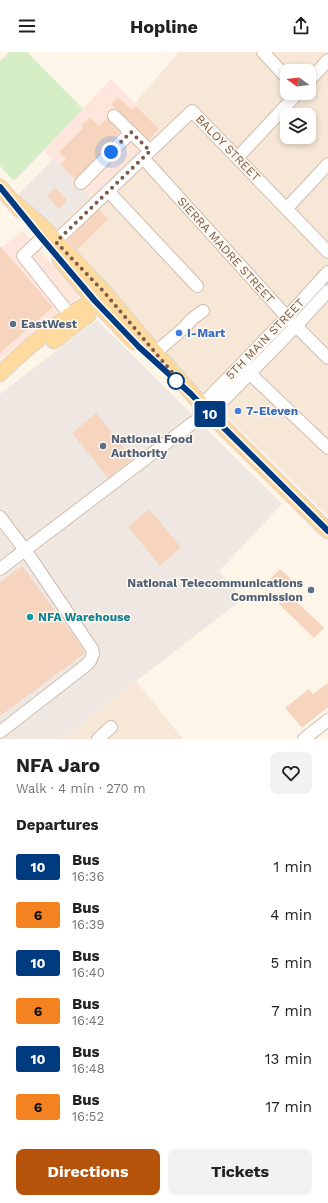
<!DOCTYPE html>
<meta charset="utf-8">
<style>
:root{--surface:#fff;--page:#f2f2f2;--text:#222;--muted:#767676;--accent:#b45309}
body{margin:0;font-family:"Work Sans",sans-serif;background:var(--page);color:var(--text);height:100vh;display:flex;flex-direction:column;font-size:15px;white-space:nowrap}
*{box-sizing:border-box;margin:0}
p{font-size:13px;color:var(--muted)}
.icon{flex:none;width:22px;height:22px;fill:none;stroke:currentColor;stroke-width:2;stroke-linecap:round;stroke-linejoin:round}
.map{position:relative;height:687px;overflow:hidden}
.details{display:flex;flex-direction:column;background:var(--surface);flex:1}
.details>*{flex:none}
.badge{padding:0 8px;border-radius:3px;font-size:14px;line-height:26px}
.needle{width:26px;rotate:285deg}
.buttons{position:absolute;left:280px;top:12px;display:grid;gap:8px}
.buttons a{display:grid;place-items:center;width:36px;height:36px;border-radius:8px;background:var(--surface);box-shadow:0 2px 6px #0003;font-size:20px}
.you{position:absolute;width:20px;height:20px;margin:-10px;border:3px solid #fff;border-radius:50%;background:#1a73e8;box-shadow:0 0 0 6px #1a73e833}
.map>.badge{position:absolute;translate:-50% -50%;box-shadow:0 0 0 2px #fff}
h2{padding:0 16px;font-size:15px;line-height:36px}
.round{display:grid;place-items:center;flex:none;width:42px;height:42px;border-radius:8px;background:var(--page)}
.overview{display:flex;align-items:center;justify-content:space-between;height:68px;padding:0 16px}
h1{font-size:19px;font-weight:700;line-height:30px}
.primary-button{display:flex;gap:8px;margin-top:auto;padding:8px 16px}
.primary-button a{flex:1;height:46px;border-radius:8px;background:var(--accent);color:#fff;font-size:16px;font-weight:700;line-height:46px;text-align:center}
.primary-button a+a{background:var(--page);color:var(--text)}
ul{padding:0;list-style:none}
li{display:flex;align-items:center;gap:12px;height:48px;padding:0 16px}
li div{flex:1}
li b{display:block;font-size:15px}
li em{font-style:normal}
li .badge{min-width:44px;font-weight:700;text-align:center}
header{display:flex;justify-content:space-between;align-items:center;height:52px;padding:0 16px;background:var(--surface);font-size:18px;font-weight:700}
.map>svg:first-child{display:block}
</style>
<header><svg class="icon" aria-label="menu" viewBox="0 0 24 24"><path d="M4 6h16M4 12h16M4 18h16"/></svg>Hopline<svg class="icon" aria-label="share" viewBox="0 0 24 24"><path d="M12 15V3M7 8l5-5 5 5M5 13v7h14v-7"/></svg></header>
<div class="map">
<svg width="328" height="687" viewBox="0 0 328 687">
<rect width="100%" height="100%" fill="#fef5e9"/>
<path fill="#f6e7d6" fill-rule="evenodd" d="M179 0H328V464L173 312 55 179 160 77 135 51ZM287 19H309V41H287ZM287 63H309V85H287Z
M136 629 183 687H63Z"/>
<path fill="#ffe6dc" d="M111 27 160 77 55 179 19 142 53 108 44 98Z
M22 178 80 244 0 307V198Z"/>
<path fill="#efe8e2" d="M54 107 90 144 55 179 19 142Z
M97 268 282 452 219 519 243 547 136 629 63 687H0V342Z"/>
<path fill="#d6eec5" d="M10 0H27L83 57 14 129 0 114V9Z"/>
<path fill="#f6d4be" d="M118 45 132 58 136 54 159 77 149 88 111 52Z
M90 65 99 74 107 66 120 80 75 127 60 113 66 107 59 100 83 76 81 74Z
M55 136 67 148 59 157 47 144Z
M99 158 108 167 77 198 68 188Z
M0 194 53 255 0 301Z
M96 361 133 407 108 426 72 381Z
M149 457 181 495 160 514 128 475Z
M22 514 75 586 85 601 0 664V530Z
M280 517 291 527 281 537 270 527Z
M289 542 324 576 314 586 279 552Z
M328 631V655L302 676 285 656 309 637 313 642Z"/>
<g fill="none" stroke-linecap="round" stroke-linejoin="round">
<defs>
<path id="minor" d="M263 0 287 26
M309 29 328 8
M114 64 150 99
M238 105 298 41
M143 106 287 265 328 306
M81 131 131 80
M108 139 197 234
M287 156 328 112
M42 186 23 204 70 263
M56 189 192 59 328 200
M155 301 184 276 192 267 203 259
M245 317 328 396
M199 360 202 353 287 265 328 220
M0 465 28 502 92 597 93 602 90 609 85 614 0 680
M0 517 194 370 210 362 296 274 328 239
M98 687 111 675
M304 687 328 668"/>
<path id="major" d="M0 135 20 158
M14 150 46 178 104 240 145 289 210 362 328 479
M60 208 95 249 134 290
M54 289 88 263 93 253
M0 322C20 301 47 280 70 263 80 255 92 251 101 243"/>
</defs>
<use href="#minor" stroke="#d2bdad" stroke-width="14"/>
<use href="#major" stroke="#ddd4d0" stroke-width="17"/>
<use href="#minor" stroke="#fff" stroke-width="12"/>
<use href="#major" stroke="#ffda9f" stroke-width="15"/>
</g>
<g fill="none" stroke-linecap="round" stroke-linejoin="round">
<defs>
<path id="line" d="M0 135 39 183 95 249 139 295 191 342 210 362 328 479"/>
</defs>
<use href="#line" stroke="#fff" stroke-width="9"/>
<use href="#line" stroke="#003b80" stroke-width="6"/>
<path stroke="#7b5b49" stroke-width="4" stroke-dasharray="0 7.2" d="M111 100 131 80 150 99 56 190 104 240 182 332 176 329"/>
</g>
<g fill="#5c6f8a" stroke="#fff9f1" stroke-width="1.5">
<circle cx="13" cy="272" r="4"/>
<circle cx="103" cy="394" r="4"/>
<circle cx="311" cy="538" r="4"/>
</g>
<g fill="#3f7fe0" stroke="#fff9f1" stroke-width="1.5">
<circle cx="179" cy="281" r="4"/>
<circle cx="238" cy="359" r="4"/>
</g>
<circle fill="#fff" stroke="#003b80" stroke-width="2" cx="176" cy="329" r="8"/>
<circle fill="#0f9aa8" stroke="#fff9f1" stroke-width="1.5" cx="30" cy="565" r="4"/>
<g text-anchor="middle" stroke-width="3" stroke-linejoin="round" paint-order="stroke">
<g font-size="12" fill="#7b5b49" stroke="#fff9f1">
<text transform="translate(228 96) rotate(46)" y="4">BALOY STREET</text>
<text transform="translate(226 198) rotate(48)" y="4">SIERRA MADRE STREET</text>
<text transform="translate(265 287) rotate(-46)" y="4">5TH MAIN STREET</text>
</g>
<g font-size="12" font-weight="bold" fill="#4e5e75" stroke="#fff9f1" text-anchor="start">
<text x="21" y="276">EastWest</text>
<text x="111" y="391">National Food<tspan x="111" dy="14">Authority</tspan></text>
<text x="303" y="535" text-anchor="end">National Telecommunications<tspan x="303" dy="14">Commission</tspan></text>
</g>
<g font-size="12" font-weight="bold" fill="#366cbe" stroke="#fff9f1" text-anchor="start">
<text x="187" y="285">I-Mart</text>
<text x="246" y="363">7-Eleven</text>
</g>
<g font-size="12" font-weight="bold" fill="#0d838f" stroke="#fff9f1" text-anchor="start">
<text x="38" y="569">NFA Warehouse</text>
</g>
</g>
</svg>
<div class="buttons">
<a><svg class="needle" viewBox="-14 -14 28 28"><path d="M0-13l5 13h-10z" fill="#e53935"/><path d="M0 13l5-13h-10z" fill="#767676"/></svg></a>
<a><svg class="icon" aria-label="layers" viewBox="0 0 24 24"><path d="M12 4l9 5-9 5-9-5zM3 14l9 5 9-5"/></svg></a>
</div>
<div class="you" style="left:111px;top:100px"></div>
<b class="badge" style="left:210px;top:362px;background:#003b80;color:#fff">10</b>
</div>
<section class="details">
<div class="overview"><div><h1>NFA Jaro</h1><p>Walk · 4 min · 270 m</p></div><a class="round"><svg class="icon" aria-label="heart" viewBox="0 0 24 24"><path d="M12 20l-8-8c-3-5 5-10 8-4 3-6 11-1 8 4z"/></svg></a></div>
<h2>Departures</h2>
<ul>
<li><span class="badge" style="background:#003b80;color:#fff">10</span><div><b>Bus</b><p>16:36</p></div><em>1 min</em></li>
<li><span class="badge" style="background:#f58220;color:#111">6</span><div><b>Bus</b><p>16:39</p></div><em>4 min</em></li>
<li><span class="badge" style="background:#003b80;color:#fff">10</span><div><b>Bus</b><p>16:40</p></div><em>5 min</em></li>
<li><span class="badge" style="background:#f58220;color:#111">6</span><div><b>Bus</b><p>16:42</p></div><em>7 min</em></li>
<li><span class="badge" style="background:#003b80;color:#fff">10</span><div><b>Bus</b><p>16:48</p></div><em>13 min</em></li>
<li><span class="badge" style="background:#f58220;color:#111">6</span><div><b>Bus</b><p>16:52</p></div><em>17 min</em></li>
</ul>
<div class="primary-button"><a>Directions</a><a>Tickets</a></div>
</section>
